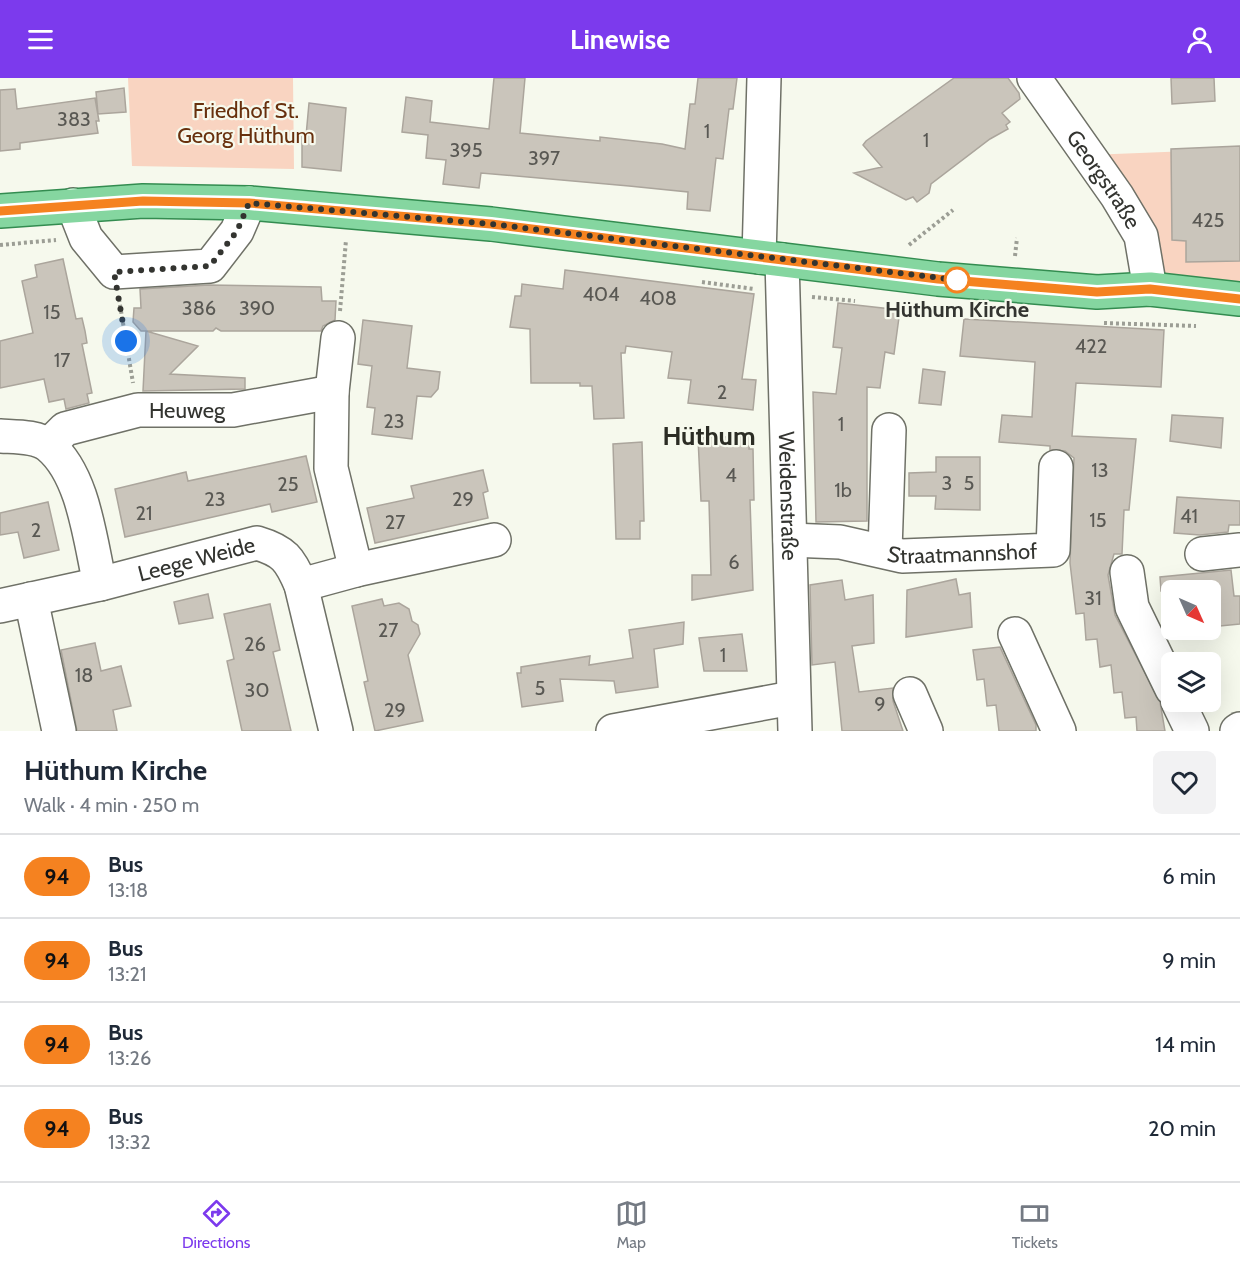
<!DOCTYPE html>
<meta charset="utf-8">
<style>
:root{--surface:#fff;--page:#f2f2f3;--text:#1f2937;--muted:#747a83;--line:#e0e1e3;--accent:#7c3aed}
body{margin:0;font-family:Cabin,sans-serif;background:var(--page);color:var(--text);height:100vh;display:flex;flex-direction:column;font-size:22px;white-space:nowrap}
*{box-sizing:border-box;margin:0}
p{font-size:20px;color:var(--muted)}
.icon{flex:none;width:33px;height:33px;fill:none;stroke:currentColor;stroke-width:2;stroke-linecap:round;stroke-linejoin:round}
.map{position:relative;height:653px;overflow:hidden}
.sheet{display:flex;flex-direction:column;background:var(--surface);flex:1}
.sheet>*{flex:none}
.badge{padding:0 12px;border-radius:20px;font-size:21px;line-height:39px}
.needle{width:39px;rotate:135deg}
.controls{position:absolute;left:1161px;top:502px;display:grid;gap:12px}
.controls a{display:grid;place-items:center;width:60px;height:60px;border-radius:9px;background:var(--surface);box-shadow:0 6px 24px #0002;font-size:30px}
.you{position:absolute;width:30px;height:30px;margin:-15px;border:4px solid #fff;border-radius:50%;background:#1a73e8;box-shadow:0 0 0 9px #1a73e833}
.map>.badge{position:absolute;translate:-50% -50%;box-shadow:0 0 0 3px #fff}
.round{display:grid;place-items:center;flex:none;width:63px;height:63px;border-radius:9px;background:var(--page)}
.head{display:flex;align-items:center;justify-content:space-between;height:102px;padding:0 24px}
h1{font-size:28px;font-weight:800;line-height:45px}
ul{padding:0;list-style:none}
li{display:flex;align-items:center;gap:18px;height:84px;padding:0 24px;border-top:2px solid var(--line)}
li div{flex:1}
li b{display:block;font-size:22px}
li em{font-style:normal}
li .badge{min-width:66px;font-weight:700;text-align:center}
header{display:flex;justify-content:space-between;align-items:center;height:78px;padding:0 24px;background:var(--accent);color:#fff;font-size:27px;font-weight:800}
.dock{display:flex;justify-content:space-around;align-items:center;height:84px;border-top:2px solid var(--line);background:var(--surface);font-size:16px;color:var(--muted)}
.dock a{display:grid;justify-items:center;gap:3px}
.dock .selected{color:var(--accent)}
.map>svg:first-child{display:block}
</style>
<header><svg class="icon" aria-label="menu" viewBox="0 0 24 24"><path d="M4 6h16M4 12h16M4 18h16"/></svg>Linewise<svg class="icon" aria-label="person" viewBox="0 0 24 24"><circle cx="12" cy="8" r="4"/><path d="M4 21q1-7 8-7t8 7"/></svg></header>
<div class="map">
<svg width="1240" height="653" viewBox="0 0 1240 653">
<rect width="100%" height="100%" fill="#f6f9ed"/>
<path fill="#f9d4c1" d="M128 0H293L294 91 132 88Z
M1240 71V220L1150 211 1089 77Z"/>
<path fill="#cac5bb" stroke="#aba59c" stroke-width="1.5" d="M494 0H525L520 55 600 63V59L662 66 685 71 690 26H695L698 0H737L733 31H729L723 81 716 80 710 133 687 131 688 114 629 108 481 95 479 110 443 106 446 82 426 80 428 57 402 54 406 19 432 23 430 44 489 51Z
M954 0H1008L1019 15 1020 21 1002 35 1010 44 1006 47 1008 51 990 61 931 106 929 115 917 124 913 119 906 122 854 95 882 89 863 67 866 63Z
M1171 0H1214L1215 23 1172 26Z
M124 10 126 34 98 36 96 14Z
M15 11 17 31 95 20 99 43H96L98 55 20 65V71L0 73V12Z
M309 25 346 30 341 93 302 89V58H306Z
M1240 68V183L1186 184V163L1172 162 1171 71Z
M63 181 76 241 82 240 85 253 87 265 82 266 92 315 87 316 89 325 66 331 64 321 49 324 44 301 0 310V263L33 255 22 203 37 199 35 187Z
M565 192 754 216 742 301 756 302 753 332 688 325 691 302 668 300 672 274 626 268 625 275H621L624 340 594 341 592 308H580V305H531L530 251 510 249 515 218H521L522 206 563 211Z
M209 207 321 209 322 223H336L335 242 323 248 321 253H221L216 250 213 253H141L133 244 134 230H141L140 211Z
M838 225 900 232 894 276 885 274 880 310 867 309V443L816 444 813 314 836 316 842 270 833 269Z
M964 241 1164 252 1161 309 1076 305 1072 358 1136 361 1129 432H1124L1122 476H1114L1108 497 1115 537 1160 624 1165 653H1137L1136 639 1125 640 1122 614 1114 615 1111 587 1100 589 1097 561 1086 562 1084 535 1076 536 1070 485 1074 380 1065 373 1050 372V368L999 364 1002 337 1032 339 1035 284 960 278Z
M363 242 412 248 407 290 440 294 438 311 431 319 417 318 412 361 372 356 375 330 367 329 372 288 358 286Z
M146 253 198 268 170 296 245 300V311L143 313Z
M923 291 945 294 941 327 919 325Z
M1172 337 1223 340 1221 370 1170 363Z
M750 358 749 371H753L754 422H750L753 512 692 522V497H711L709 423H701L698 360Z
M642 364 644 443H640V461H616L613 366Z
M306 378 317 424 272 434 270 426 125 459 115 411 186 394 188 403Z
M936 379H980V432L935 431 936 418H909V395L936 394Z
M483 392 488 413 483 415 488 440 375 465 367 430 414 420 411 408Z
M1177 419 1240 423V447H1229L1228 454 1200 457 1174 455Z
M48 424 59 472 24 480 18 454 0 457V435Z
M1231 492 1234 518H1240V546L1210 549V513H1161L1160 499Z
M956 501 959 517 970 515 972 549 906 559 907 512Z
M842 502 845 522 873 517 874 565 852 568 859 614 893 610V623L903 653H842L835 584 812 587 810 507Z
M208 516 213 540 179 546 174 524Z
M382 521 384 528 399 525 409 531 412 543 418 547 420 556 408 577 423 643 375 653 364 604 368 603 352 528Z
M270 526 280 572 273 574 291 653H242L227 583 234 581 224 536Z
M684 544 683 566 654 571 658 609 616 615 614 603 560 601 563 623 522 629 517 595H521V589L590 578 589 587 633 580 629 552Z
M742 556 747 593H704L699 560Z
M95 565 101 593 121 588 131 628 113 632 117 653H77L61 572Z
M1000 569 1036 647V653H999L996 627 987 628 984 601 977 602 973 572Z"/>
<g fill="none" stroke-linecap="round" stroke-linejoin="round">
<defs>
<g id="minor">
<path id="s1" d="M1034 0 1117 118 1141 158 1150 211"/>
<path d="M73 127 86 160 114 194 210 188 237 153 249 125"/>
<path d="M759 179 764 0"/>
<path id="s2" d="M782 182 795 653"/>
<path d="M338 260 332 314 331 390 356 492"/>
<path d="M0 358C16 359 37 358 49 368 84 397 90 463 100 506"/>
<path id="s3" d="M49 367 65 351 138 332H233L332 314"/>
<path id="s4" d="M790 462 840 464 902 478 1053 472 1056 389"/>
<path d="M885 473 889 352"/>
<path d="M1202 476 1240 472"/>
<path d="M1127 494 1132 529 1172 611"/>
<path d="M301 507 356 492 494 462"/>
<path d="M31 521 59 653"/>
<path id="s5" d="M0 528 100 506 257 465C284 473 290 481 301 507L336 653"/>
<path d="M1015 556 1059 653"/>
<path d="M910 616 926 653"/>
<path d="M1178 624 1192 653"/>
<path d="M613 653 792 620"/>
<path d="M1237 653 1240 651"/>
</g>
<path id="major" d="M0 133 143 123 249 125 491 146 938 201 1097 214 1150 211 1240 221"/>
</defs>
<use href="#minor" stroke="#6f7167" stroke-width="36"/>
<use href="#major" stroke="#338c50" stroke-width="36"/>
<path stroke="#9c9e95" stroke-width="4" stroke-dasharray="3 3" stroke-linecap="butt" d="M0 167 56 162
M909 167 953 132
M1015 178 1017 160
M702 204 754 211
M812 219 855 223
M119 221 133 305
M340 233 346 162
M1104 245 1196 248"/>
<use href="#minor" stroke="#fff" stroke-width="33"/>
<use href="#major" stroke="#85d6a0" stroke-width="33"/>
</g>
<g fill="none" stroke-linecap="round" stroke-linejoin="round">
<defs>
<path id="line" d="M0 133 143 123 249 125 491 146 938 201 1097 214 1150 211 1240 221"/>
</defs>
<use href="#line" stroke="#fff" stroke-width="14"/>
<use href="#line" stroke="#f58220" stroke-width="9"/>
<path stroke="#333430" stroke-width="6" stroke-dasharray="0 10.8" d="M126 263 114 194 210 188 237 153 249 125 491 146 957 202"/>
</g>
<circle fill="#fff" stroke="#f58220" stroke-width="3" cx="957" cy="202" r="12"/>
<g text-anchor="middle" stroke-width="4.5" stroke-linejoin="round" paint-order="stroke">
<g font-size="20" fill="#595853">
<text x="74" y="48">383</text>
<text x="707" y="60">1</text>
<text x="926" y="69">1</text>
<text x="466" y="79">395</text>
<text x="544" y="87">397</text>
<text x="1208" y="149">425</text>
<text x="601" y="223">404</text>
<text x="658" y="227">408</text>
<text x="199" y="237">386</text>
<text x="257" y="237">390</text>
<text x="52" y="241">15</text>
<text x="1091" y="275">422</text>
<text x="62" y="289">17</text>
<text x="722" y="321">2</text>
<text x="394" y="350">23</text>
<text x="841" y="353">1</text>
<text x="1100" y="399">13</text>
<text x="731" y="404">4</text>
<text x="947" y="412">3</text>
<text x="969" y="412">5</text>
<text x="288" y="413">25</text>
<text x="843" y="419">1b</text>
<text x="215" y="428">23</text>
<text x="463" y="428">29</text>
<text x="144" y="442">21</text>
<text x="1189" y="445">41</text>
<text x="1098" y="449">15</text>
<text x="395" y="451">27</text>
<text x="36" y="459">2</text>
<text x="734" y="491">6</text>
<text x="1093" y="527">31</text>
<text x="388" y="559">27</text>
<text x="255" y="573">26</text>
<text x="723" y="584">1</text>
<text x="84" y="604">18</text>
<text x="540" y="617">5</text>
<text x="257" y="619">30</text>
<text x="880" y="633">9</text>
<text x="395" y="639">29</text>
</g>
<g font-size="22" fill="#68300d" stroke="#f6f9ed">
<text x="246" y="40">Friedhof St.<tspan x="246" dy="25">Georg Hüthum</tspan></text>
</g>
<g font-size="22" fill="#333430" stroke="#f6f9ed">
<text dy="8" stroke="none"><textPath href="#s1" startOffset="123">Georgstraße</textPath></text>
<text dy="8" stroke="none"><textPath href="#s3" startOffset="147">Heuweg</textPath></text>
<text dy="8" stroke="none"><textPath href="#s2" startOffset="236">Weidenstraße</textPath></text>
<text dy="8" stroke="none"><textPath href="#s4" startOffset="174">Straatmannshof</textPath></text>
<text dy="8" stroke="none"><textPath href="#s5" startOffset="202">Leege Weide</textPath></text>
</g>
<g font-size="22" font-weight="bold" fill="#333430" stroke="#f6f9ed">
<text x="957" y="239">Hüthum Kirche</text>
</g>
<g font-size="26" font-weight="bold" fill="#2b2c24" stroke="#f6f9ed">
<text x="709" y="367">Hüthum</text>
</g>
</g>
</svg>
<div class="controls">
<a><svg class="needle" viewBox="-14 -14 28 28"><path d="M0-13l5 13h-10z" fill="#e53935"/><path d="M0 13l5-13h-10z" fill="#747a83"/></svg></a>
<a><svg class="icon" aria-label="layers" viewBox="0 0 24 24"><path d="M12 4l9 5-9 5-9-5zM3 14l9 5 9-5"/></svg></a>
</div>
<div class="you" style="left:126px;top:263px"></div>
</div>
<section class="sheet">
<div class="head"><div><h1>Hüthum Kirche</h1><p>Walk · 4 min · 250 m</p></div><a class="round"><svg class="icon" aria-label="heart" viewBox="0 0 24 24"><path d="M12 20l-8-8c-3-5 5-10 8-4 3-6 11-1 8 4z"/></svg></a></div>
<ul>
<li><span class="badge" style="background:#f58220;color:#111">94</span><div><b>Bus</b><p>13:18</p></div><em>6 min</em></li>
<li><span class="badge" style="background:#f58220;color:#111">94</span><div><b>Bus</b><p>13:21</p></div><em>9 min</em></li>
<li><span class="badge" style="background:#f58220;color:#111">94</span><div><b>Bus</b><p>13:26</p></div><em>14 min</em></li>
<li><span class="badge" style="background:#f58220;color:#111">94</span><div><b>Bus</b><p>13:32</p></div><em>20 min</em></li>
</ul>
</section>
<nav class="dock">
<a class="selected"><svg class="icon" aria-label="directions" viewBox="0 0 24 24"><path d="M12 3l9 9-9 9-9-9zM9 14v-3h6M13 9l2 2-2 2"/></svg>Directions</a>
<a><svg class="icon" aria-label="map" viewBox="0 0 24 24"><path d="M3 6l6-2 6 2 6-2v14l-6 2-6-2-6 2zM9 4v14M15 6v14"/></svg>Map</a>
<a><svg class="icon" aria-label="tickets" viewBox="0 0 24 24"><path d="M3 7h18v10H3zM15 7v10"/></svg>Tickets</a>
</nav>
